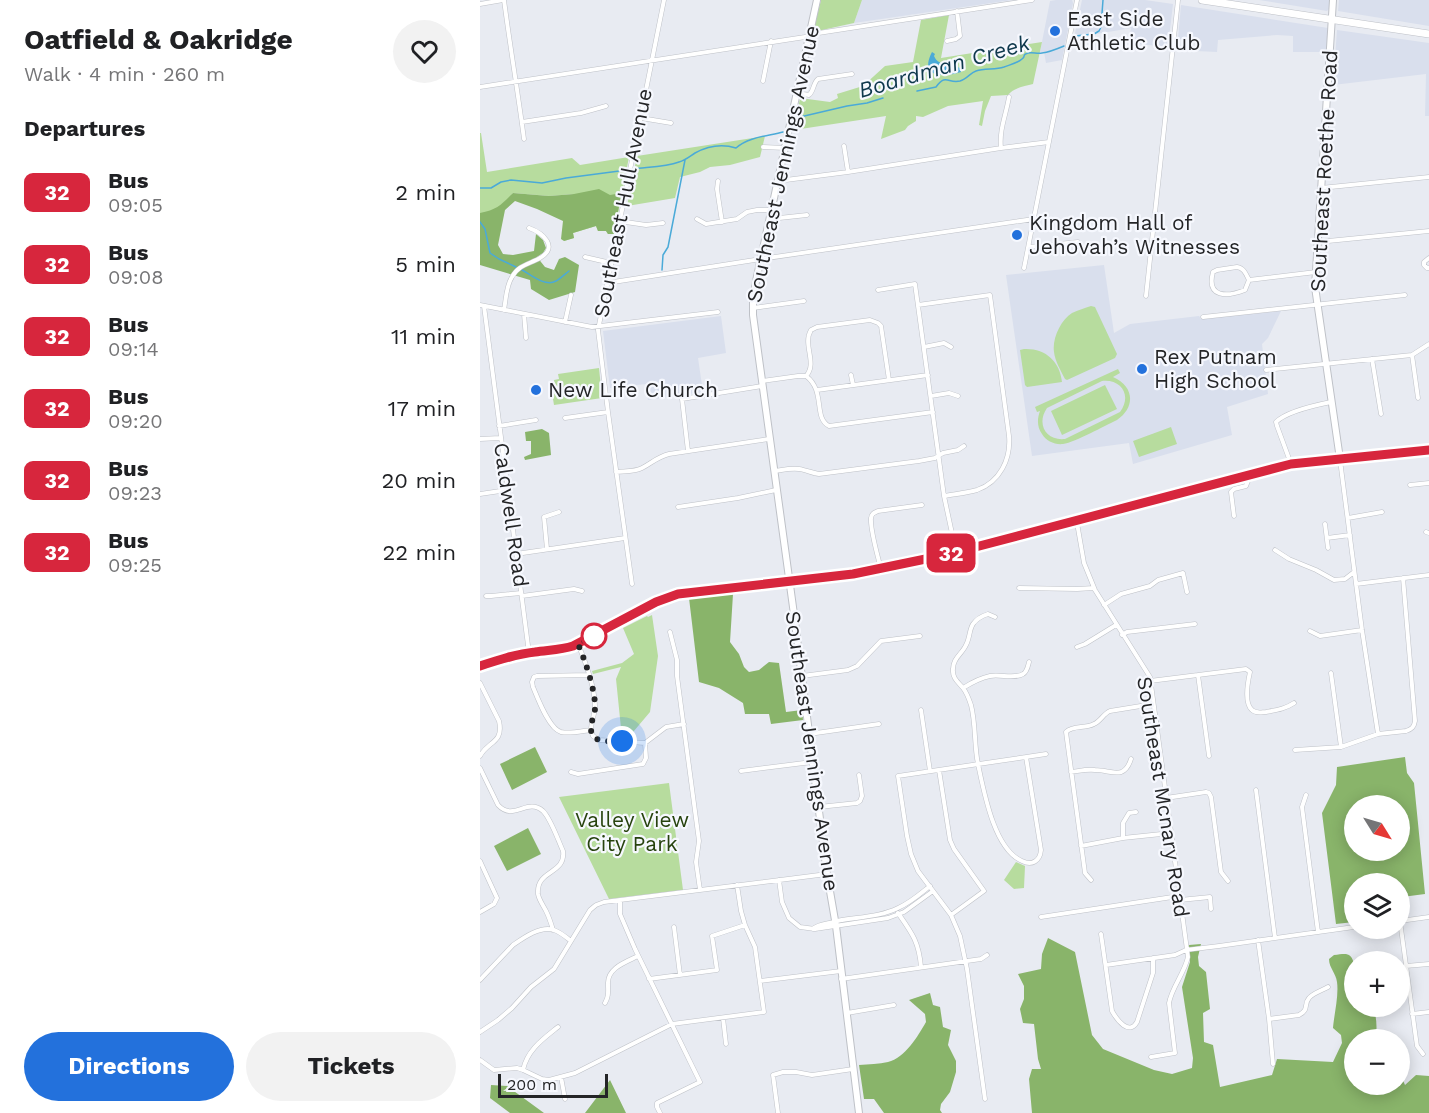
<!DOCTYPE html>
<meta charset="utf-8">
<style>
:root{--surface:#fff;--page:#f2f2f2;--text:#202124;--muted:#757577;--accent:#2371dc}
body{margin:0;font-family:"Work Sans",sans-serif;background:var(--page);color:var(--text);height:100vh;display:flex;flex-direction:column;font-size:22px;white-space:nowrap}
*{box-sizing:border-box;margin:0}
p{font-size:20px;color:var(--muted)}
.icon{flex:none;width:33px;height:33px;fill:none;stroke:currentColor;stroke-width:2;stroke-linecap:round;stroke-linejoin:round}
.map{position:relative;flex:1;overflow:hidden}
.panel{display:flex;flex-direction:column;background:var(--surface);width:480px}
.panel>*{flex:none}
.badge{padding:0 12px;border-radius:9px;font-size:21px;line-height:39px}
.needle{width:39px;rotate:127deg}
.tools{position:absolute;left:864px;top:795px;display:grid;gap:12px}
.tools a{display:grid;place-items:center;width:66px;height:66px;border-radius:50%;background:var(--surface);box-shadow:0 3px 15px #0003;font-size:30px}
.scale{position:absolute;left:18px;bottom:15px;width:110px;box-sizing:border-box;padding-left:6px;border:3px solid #242527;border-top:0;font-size:16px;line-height:21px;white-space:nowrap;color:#242527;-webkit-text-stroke:4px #f6f8fe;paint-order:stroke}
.you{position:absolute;width:30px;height:30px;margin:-15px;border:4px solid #fff;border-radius:50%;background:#1a73e8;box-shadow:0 0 0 9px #1a73e833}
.map>.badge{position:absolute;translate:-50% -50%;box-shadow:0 0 0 3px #fff}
h2{padding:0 24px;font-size:22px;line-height:54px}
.round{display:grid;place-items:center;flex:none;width:63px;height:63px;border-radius:32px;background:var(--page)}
.headline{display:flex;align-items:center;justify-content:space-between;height:102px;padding:0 24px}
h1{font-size:28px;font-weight:700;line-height:45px}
.cta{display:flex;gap:12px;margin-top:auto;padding:12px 24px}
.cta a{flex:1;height:69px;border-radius:36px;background:var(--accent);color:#fff;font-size:24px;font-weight:700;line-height:69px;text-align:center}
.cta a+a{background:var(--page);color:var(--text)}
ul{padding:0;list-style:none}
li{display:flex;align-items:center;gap:18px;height:72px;padding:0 24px}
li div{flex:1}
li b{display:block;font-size:22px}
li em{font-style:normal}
li .badge{min-width:66px;font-weight:700;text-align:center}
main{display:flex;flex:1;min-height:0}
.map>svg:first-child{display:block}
</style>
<main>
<section class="panel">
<div class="headline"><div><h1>Oatfield &amp; Oakridge</h1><p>Walk · 4 min · 260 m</p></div><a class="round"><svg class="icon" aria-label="heart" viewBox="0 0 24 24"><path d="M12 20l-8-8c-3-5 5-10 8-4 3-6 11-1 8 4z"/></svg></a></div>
<h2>Departures</h2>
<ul>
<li><span class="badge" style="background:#d7263d;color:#fff">32</span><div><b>Bus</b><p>09:05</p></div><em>2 min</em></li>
<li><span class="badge" style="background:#d7263d;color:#fff">32</span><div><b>Bus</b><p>09:08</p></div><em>5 min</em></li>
<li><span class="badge" style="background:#d7263d;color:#fff">32</span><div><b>Bus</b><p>09:14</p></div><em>11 min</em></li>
<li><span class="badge" style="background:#d7263d;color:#fff">32</span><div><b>Bus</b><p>09:20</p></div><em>17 min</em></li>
<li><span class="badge" style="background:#d7263d;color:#fff">32</span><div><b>Bus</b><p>09:23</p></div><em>20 min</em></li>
<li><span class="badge" style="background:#d7263d;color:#fff">32</span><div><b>Bus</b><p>09:25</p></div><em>22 min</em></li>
</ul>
<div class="cta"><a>Directions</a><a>Tickets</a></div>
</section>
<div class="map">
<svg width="949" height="1113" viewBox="0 0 949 1113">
<rect width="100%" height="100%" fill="#e8ebf2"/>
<path fill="#d9dfed" d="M382 0H532L374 23Z
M576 0H592L593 3 582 60 566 63 564 52H560L570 1Z
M602 0H665L693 4 688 47 649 43 651 28 594 38Z
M779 0H849V9L847 11Z
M859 0H949V26L858 11Z
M701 5 848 28 846 52H813V36L797 35 738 40 737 52 716 51 717 41 698 39Z
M857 30 949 43V116H945L946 74 853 85Z
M624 265 634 333 650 324 719 316 721 319 801 311 788 338 782 344 788 394 747 407 752 435 653 464 649 443 552 456 526 275Z
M241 316 246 353 218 358 223 392 168 400 166 384 130 388 123 331Z"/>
<path fill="#b7dc9e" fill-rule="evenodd" d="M341 0H382L374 23 333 32Z
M469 15 461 58 562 42 553 84C545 86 533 88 528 95L511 96 505 111 502 126 499 125 503 101 468 106 443 117 436 116V121L428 126 425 130 401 139 406 116 314 130 320 98 350 102 358 98 357 94 383 86 405 66 433 62 441 20Z
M0 133H1L7 172 92 158 100 165 149 157 134 234H128L126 231H118L116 226 93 233 94 238 84 241 94 194 69 196 33 193 0 235Z
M285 136 280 157 250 165 230 167 220 172 200 177 195 198 147 206 157 156Z
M611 306 615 307 637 354 635 358 587 380 585 379C581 371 575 361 574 352 572 338 581 320 592 313 598 310 605 308 611 306Z
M544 349C565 348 580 361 582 382L547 387 545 385 540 350Z
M119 368 122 398 74 405 71 387 75 386 74 380 79 379 78 374Z
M638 369 640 373 633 377C654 386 656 407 637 420 624 426 596 442 583 444 575 445 566 441 562 434 557 427 557 419 560 411L557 412 555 407ZM622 381C642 379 652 396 640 412L585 439C566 441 556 424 567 408Z
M625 385 637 409 582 435 571 411Z
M691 427 697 444 659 457 653 441Z
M172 615 178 656 170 712 148 738H142L136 679 141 667 113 674 112 671 142 663 154 654 143 628 167 616 168 617Z
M189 783 203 890 129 899 79 797Z
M536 862 545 866 544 888 534 889 524 880Z"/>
<path fill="#89b46a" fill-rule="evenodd" d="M119 189 130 195 136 194 141 195 134 234H128L126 231H118L116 226 93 233 94 238 84 241 81 239 83 221 57 209 35 201 25 210 18 245 23 254 33 255 54 251 56 234 63 240 66 248 63 253 57 257 65 267 74 270 79 259 85 257 99 265 95 292 69 300 51 289 50 280 0 265V213C17 210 22 204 33 193L69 196 94 194Z
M62 429 69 433 71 455 45 460 44 457 51 454V441H46L45 432Z
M253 594 250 642 259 654 264 667 269 672 279 670 289 662 299 663 306 712 322 710 323 720 291 724 289 714H265L263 703 239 688 219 682 209 598Z
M55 747 67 772 32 790 20 764Z
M925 757 927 773 934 783 945 894 922 897 923 915 920 916V884H874V922L856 924 842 813 856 785 857 767ZM874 806H920V850H874Z
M48 828 61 854 27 871 14 846Z
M568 938 595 952 612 1035 623 1049 674 1070 692 1074 712 1068 713 1058 702 987 710 962 709 945 721 944 718 957 719 966 726 972 730 1009 723 1013 724 1042 733 1045 740 1087 792 1075 797 1059 853 1062 862 1043 861 1035 853 1028C854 1015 859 995 857 982 856 973 849 968 849 959L854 955C865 954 871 951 874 964V1006L894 1007C896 1018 898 1028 895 1039L874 1040V1084H920V1074L925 1085 936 1075 949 1076V1113H552L549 1079 552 1069H561L558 1059 554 1024 543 1023 540 1009 544 999V986L538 974 561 969 562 954Z
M450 993 453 1005 460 1007 463 1027 471 1030 468 1045 476 1061V1072L470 1092 461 1104 460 1110 462 1113H404L394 1099H384L379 1065C389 1064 399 1064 408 1062 425 1058 438 1036 446 1022L445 1014 429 1000Z
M130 1080 146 1113H105Z
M11 1085 27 1086 64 1113H30L10 1098Z"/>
<path fill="#4aaad8" d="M452 52 455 54 454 56C459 68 472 61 481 69V72C462 78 439 77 452 52Z"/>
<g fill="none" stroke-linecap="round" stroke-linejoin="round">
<path stroke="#4aaad8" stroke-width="1.5" d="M595 36 614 34 619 31 621 27 623 0
M437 91 456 87C466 73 468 84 480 81 487 79 490 73 496 71 505 68 515 70 524 67 529 65 538 63 542 59 547 55 541 55 548 53 553 52 557 54 562 53 570 52 577 49 584 46
M316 121 320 117 367 106 387 103 403 98
M153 169C168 167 185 167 199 162 206 160 210 156 215 153 228 146 243 144 256 148 268 137 288 136 303 132
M0 188H11L21 182 31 180 62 183 86 178 147 170
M0 222 5 229 10 253 19 259 36 267
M42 270C51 275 65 287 76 281 80 279 85 274 89 271
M182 270 183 255 188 247 205 160"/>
<defs>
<path id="street" d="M24 0C30 46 38 93 44 139
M0 4 23 0
M467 41 476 39 480 36 477 11
M283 81 291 41
M0 87 325 37 332 34 552 0
M317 93 329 95C334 91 333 83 338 79L372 74
M161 118 191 123
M42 122 101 113 126 106
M364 146 368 172
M283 147 305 148
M521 148C519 130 526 115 529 97
M238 181 237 189 242 222
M298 181 368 172 521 148 569 142
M841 188 949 177
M217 219 226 224 257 219 267 212 277 210H291
M290 219 327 215
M139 221 166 225 183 223
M838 242 949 231
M549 247 598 242
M105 257 131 263
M949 258 944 262V265L947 268H949
M757 267C764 268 766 274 769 280L765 290C747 297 726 298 733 272L737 270Z
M544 268 597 0
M769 280 836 272
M127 283 281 259 554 219
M398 290 435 284 464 496 476 552
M666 296 698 0
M0 305 112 327 238 312
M438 305 510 295 529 436C531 459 520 482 497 490 487 493 475 494 464 496
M4 306 49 653
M273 308 324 301
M24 310C26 299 26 286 32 277 38 265 50 264 60 258 79 247 63 233 49 228
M44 314 46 338
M723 317 925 295
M85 322 91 295
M444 347 464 343 471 347
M932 355 938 398
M892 359 901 414
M786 370 932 355 949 344
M371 375 373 385
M326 376C338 363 322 345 331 330L337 327 390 320 398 323 401 326 409 380
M326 376C346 391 333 418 349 426L453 412
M282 381 318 376H326
M337 390 448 375
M451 396 469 393 478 396
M85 418 128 412
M19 426 56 420
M0 439 20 438
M208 451 202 399 282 386
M860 460 882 630 898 734
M811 464 797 426 796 422C806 412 836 405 851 402
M294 471C302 470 310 468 319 469 326 470 332 473 339 474L439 461 455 458 463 453 478 450 484 446
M136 472C145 471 154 472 162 468 172 463 177 457 189 454L289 439
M930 485 949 483
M0 494 27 490
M198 507 258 498 296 490
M754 516 751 492 754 489 766 486 768 481 767 476
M868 518 902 512
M599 520 597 523 604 563 615 590 670 677 708 957C704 974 692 987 689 1003L695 1053 671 1057
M845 524 848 548
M946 532 949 533
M847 538 870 535
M67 549 64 517 79 512
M795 550 809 559 836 570 854 580 865 579 874 572
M36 554 145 538
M401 569C398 557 390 530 391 518 392 513 394 513 398 511L442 505
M152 584 128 412 118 330 184 0
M876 584 949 575
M539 588 597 589 614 588
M6 596H11L41 593
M42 596 94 589 102 591
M624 605 641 594 670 586 678 580 703 573 707 592
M515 617 508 614C502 616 497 618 493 624 489 630 490 638 486 645 482 654 473 658 473 669 472 678 478 682 483 688 487 693 489 699 491 705 496 724 494 745 498 764 504 792 514 849 542 861 552 866 560 861 561 850L546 757
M830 631 840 636 882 630
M190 632 197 660V676L219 841 216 862 220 890
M642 635 647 632 715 624
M98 644C105 660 115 688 115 706 115 714 111 722 111 730L113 736 119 740 165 743 186 727 204 724
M597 647 605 644 636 625
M851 673 861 747
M109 675 57 676 54 677 52 682 53 687C58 699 69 729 81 732 90 734 102 731 111 730
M718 675 729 756
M322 676 368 670 377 666 401 641 440 636
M670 681 766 669 770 672C768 681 764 703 772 710 776 714 782 712 786 712 797 710 805 709 814 703
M0 683 19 721C24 743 8 741 0 756
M483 688C491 683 500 678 510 676 519 674 536 679 543 674 547 672 548 666 549 662
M441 710 450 771
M329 734 399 724
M815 750 861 747 898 734 926 731C932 729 934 727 935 721L923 578
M0 768 18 805C34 822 47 797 63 811 71 819 78 840 83 851 86 875 56 869 58 894 59 900 63 905 66 911 69 917 71 923 73 930
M459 770 470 840 474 849 504 891 471 915
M261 771 332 762
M91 772 98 774 163 764 166 758 165 743
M591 772C599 771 607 769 615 770 631 770 644 781 651 759
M776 790 795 938
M826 795 822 807 838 932
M686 798 726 792 729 793 731 797 741 872 748 881
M339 807 377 803 380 801 382 796 379 775
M643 838V823L649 813 656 812
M601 846 643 838 691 833
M0 861 17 898 14 904 0 912
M299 880 302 902 309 918 320 927 335 929 408 918 424 912 453 891
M611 880 605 873 586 732C593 725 605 729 614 724 621 721 623 714 630 711L673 704
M140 900V914L155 949 220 1082 177 1103V1107L180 1113
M700 900 730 897 731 909
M418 913C432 933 439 942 441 967
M561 917 699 896
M920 921 936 1039 937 1046 943 1054
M920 921 949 917
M194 927 200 975
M333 929C339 923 350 924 357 921 377 917 400 917 418 908 430 903 440 894 450 886
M621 934 632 1011C637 1020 649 1036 657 1022L673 973V958
M778 940 789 1019 793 1064
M626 965 695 955 706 950 739 946 874 927
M926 966 949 964
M169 979 237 970 232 936 265 925
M361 979 501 959 507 955
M0 980 33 945C43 938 61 925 74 930 80 932 86 937 91 941
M280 981 361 971
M125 1003C129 996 128 992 128 984 127 968 146 962 158 956
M367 1013 414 1005
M932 1014 949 1012
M243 1018 246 1044
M789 1019 819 1015C830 1009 823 1005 829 998 833 993 843 990 848 987
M0 1032 18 1020 32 1008 51 987 74 969 110 910 116 905 124 902 347 874
M0 1060 14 1070 37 1068 43 1070 62 1079 69 1080 95 1073 192 1024 284 1012 275 947 265 925 261 911 257 885
M43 1070C47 1050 63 1039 78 1027
M81 1077 85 1099
M505 1099 487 969 480 936 471 915 438 871 431 854 427 836 418 776 566 754
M298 1113 293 1075 303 1072H316L332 1075 373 1069"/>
<path id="secondary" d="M337 0 276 281 273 301V315L313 607 347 874 356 926 379 1113
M853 0 835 287 860 459
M0 666C16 660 33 655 51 652 65 650 79 651 93 646L176 602 198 594 351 578 392 571 498 547 811 464 949 450"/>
<path id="primary" d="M722 0 949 34"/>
</defs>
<use href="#street" stroke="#bec1c7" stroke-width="5"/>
<use href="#secondary" stroke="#bec1c7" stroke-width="8"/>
<use href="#primary" stroke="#bec1c7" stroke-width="8"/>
<use href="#street" stroke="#fff" stroke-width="4"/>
<use href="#secondary" stroke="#fff" stroke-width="6"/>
<use href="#primary" stroke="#fff" stroke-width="7"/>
</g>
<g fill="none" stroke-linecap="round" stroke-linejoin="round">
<defs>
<path id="line" d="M0 666C18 660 36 654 55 652 68 650 81 650 93 646L176 602 198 594 373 574 465 555 811 464 949 450"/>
</defs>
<use href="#line" stroke="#fff" stroke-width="14"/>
<use href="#line" stroke="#d7263d" stroke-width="9"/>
<path stroke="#242527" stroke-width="6" stroke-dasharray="0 10.8" d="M114 636 98 644C105 660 116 692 115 709 114 718 107 729 114 737 120 743 134 741 142 741"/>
</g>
<g fill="#2371dc" stroke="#f6f8fe" stroke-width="2">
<circle cx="575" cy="31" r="6"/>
<circle cx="537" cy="235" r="6"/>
<circle cx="662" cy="369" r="6"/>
<circle cx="56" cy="390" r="6"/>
</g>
<circle fill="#fff" stroke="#d7263d" stroke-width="3" cx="114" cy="636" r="12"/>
<g text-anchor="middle" stroke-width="4.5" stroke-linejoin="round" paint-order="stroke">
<g font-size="21" fill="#242527" stroke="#f6f8fe" text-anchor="start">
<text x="587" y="26">East Side<tspan x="587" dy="24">Athletic Club</tspan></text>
<text x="549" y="230">Kingdom Hall of<tspan x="549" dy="24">Jehovah’s Witnesses</tspan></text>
<text x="674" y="364">Rex Putnam<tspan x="674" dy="24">High School</tspan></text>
<text x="68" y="397">New Life Church</text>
</g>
<g font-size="21" fill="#242527" stroke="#f6f8fe">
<text transform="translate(303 164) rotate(-78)" y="7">Southeast Jennings Avenue</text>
<text transform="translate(844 171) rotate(-87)" y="7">Southeast Roethe Road</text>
<text transform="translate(143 203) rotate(-79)" y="7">Southeast Hull Avenue</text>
<text transform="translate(31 515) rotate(82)" y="7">Caldwell Road</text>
<text transform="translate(332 751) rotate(82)" y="7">Southeast Jennings Avenue</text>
<text transform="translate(683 797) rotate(81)" y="7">Southeast Mcnary Road</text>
</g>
<g font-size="21" fill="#27430e" stroke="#f6f8fe">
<text x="152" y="827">Valley View<tspan x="152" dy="24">City Park</tspan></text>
</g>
<g font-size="22" font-style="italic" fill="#0e384c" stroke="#f6f8fe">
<text transform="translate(464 66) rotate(-16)" y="8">Boardman Creek</text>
</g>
</g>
</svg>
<div class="tools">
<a><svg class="needle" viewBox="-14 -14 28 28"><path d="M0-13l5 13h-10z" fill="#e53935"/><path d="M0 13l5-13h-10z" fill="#757577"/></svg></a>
<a><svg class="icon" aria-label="layers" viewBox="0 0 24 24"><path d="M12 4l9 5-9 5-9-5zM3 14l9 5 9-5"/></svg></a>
<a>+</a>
<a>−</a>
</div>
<div class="scale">200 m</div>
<div class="you" style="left:142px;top:741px"></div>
<b class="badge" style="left:471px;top:553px;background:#d7263d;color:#fff">32</b>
</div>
</main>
